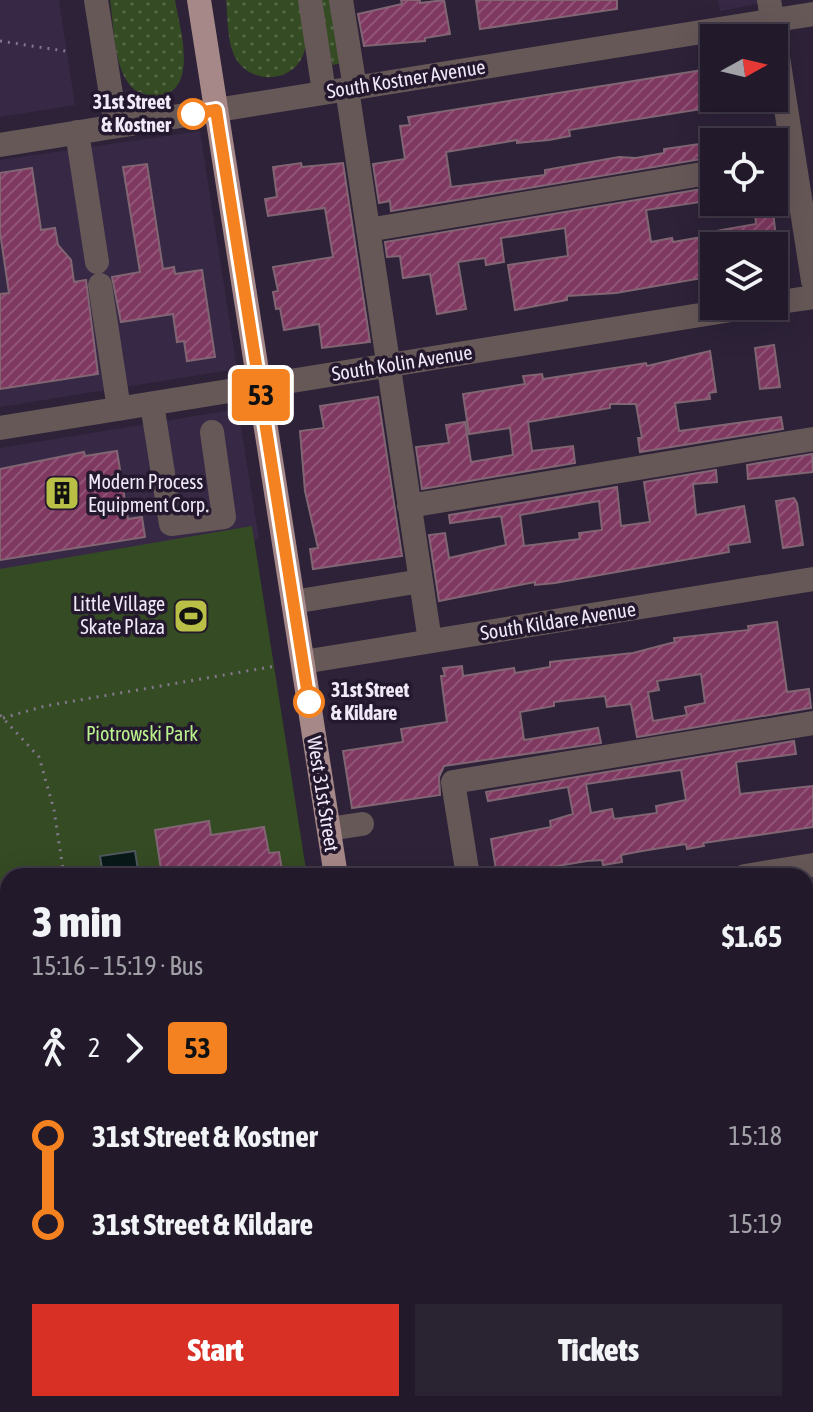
<!DOCTYPE html>
<meta charset="utf-8">
<style>
:root{--surface:#221a2a;--page:#2a2332;--text:#f1f3f6;--muted:#a2a1a8;--line:#3f3847;--accent:#d93025}
body{margin:0;font-family:"Asap Condensed",sans-serif;background:var(--page);color:var(--text);height:100vh;display:flex;flex-direction:column;font-size:30px;white-space:nowrap}
*{box-sizing:border-box;margin:0}
p{font-size:26px;color:var(--muted)}
.icon{flex:none;width:44px;height:44px;fill:none;stroke:currentColor;stroke-width:2;stroke-linecap:round;stroke-linejoin:round}
.map{position:relative;flex:1;overflow:hidden}
.details{position:absolute;left:0px;top:868px;width:814px;height:544px;display:flex;flex-direction:column;background:var(--surface);border-radius:24px 24px 0 0;box-shadow:0 8px 32px #0002,0 0 0 2px var(--line)}
.details>*{flex:none}
.badge{padding:0 16px;border-radius:6px;font-size:28px;line-height:52px}
.needle{width:52px;rotate:82deg}
.buttons{position:absolute;left:700px;top:24px;display:grid;gap:16px}
.buttons a{display:grid;place-items:center;width:88px;height:88px;border-radius:0px;background:var(--surface);box-shadow:0 8px 32px #0002,0 0 0 2px var(--line);font-size:40px}
.map>.badge{position:absolute;translate:-50% -50%;box-shadow:0 0 0 4px #fff}
.legs{display:flex;align-items:center;gap:12px;height:88px;padding:0 32px;font-size:26px}
.legs p{margin-inline-start:auto}
.overview{display:flex;align-items:center;justify-content:space-between;height:136px;padding:0 32px}
h1{font-size:44px;font-weight:800;line-height:60px}
.button{display:flex;gap:16px;margin-top:auto;padding:16px 32px}
.button a{flex:1;height:92px;border-radius:0px;background:var(--accent);color:#fff;font-size:32px;font-weight:800;line-height:92px;text-align:center}
.button a+a{background:var(--page);color:var(--text)}
ul{padding:0 32px;list-style:none}
li{display:flex;align-items:center;gap:28px;height:88px;font-size:30px}
li i{display:grid;place-items:center;width:12px;height:100%;margin:0 10px;background:currentColor}
li i::after{content:'';width:20px;height:20px;margin:-10px;border:6px solid;border-radius:50%;background:var(--surface)}
li p{margin-inline-start:auto}
li:first-child i{background:linear-gradient(#0000 50%,currentColor 0)}
li:last-child i{background:linear-gradient(currentColor 50%,#0000 0)}
.map>svg:first-child{display:block}
</style>
<div class="map">
<svg width="813" height="1412" viewBox="0 0 813 1412">
<defs>
<pattern id="grass-dots" width="8" height="8" patternUnits="userSpaceOnUse" patternTransform="scale(2)"><rect width="8" height="8" fill="#354b23"/><path d="M2 2h.1M6 6h.1" fill="none" stroke="#536544" stroke-width="1.8" stroke-linecap="round"/></pattern>
<pattern id="building-hatch" width="6" height="6" patternUnits="userSpaceOnUse" patternTransform="scale(2)"><rect width="6" height="6" fill="#7f3860"/><path d="M-1 1l2-2M0 6l6-6M5 7l2-2" fill="none" stroke="#915578"/></pattern>
</defs>
<rect width="100%" height="100%" fill="#2d2238"/>
<path fill="#372945" d="M0 0H59L75 105 0 117Z
M718 0H758V4L720 11Z
M200 131 237 369 0 407V160Z
M238 409 259 539 0 581V448Z"/>
<path fill="url(#grass-dots)" d="M110 0H175C179 26 201 93 156 96 146 96 134 92 129 84 113 62 114 26 110 0Z
M226 0H300C303 16 308 34 305 49 297 84 249 87 234 55 227 40 228 17 226 0Z
M321 0H337L347 62 332 65Z"/>
<path fill="#354b23" d="M252 526 307 876H8V1251L0 1252V569Z"/>
<path fill="#081819" stroke="#4e575c" stroke-width="2" d="M135 851 139 876H103L100 856Z"/>
<path fill="url(#building-hatch)" stroke="#826573" stroke-width="2" fill-rule="evenodd" d="M401 0H420V3L444 0 450 34 425 38V41L364 46 358 14 402 4Z
M476 0H617V9L480 29Z
M703 70 708 108 569 130 570 136 549 140 517 143V140L446 152 451 187 545 175V170L619 157 636 158 664 153V149L714 142V157L391 211 390 201 379 203 373 164 405 159 400 126 410 125 408 117Z
M301 163 302 167 343 163 370 342 322 348 319 324 284 330 280 308 276 309 273 292 278 291 273 267 333 257 325 208 268 216 265 199 277 197 273 167Z
M147 164 163 269 174 267 175 274 202 270 215 357 187 361 184 341 177 342 173 314 121 322 112 277 140 272 123 167Z
M32 168 41 230 55 228 58 245 71 260 74 282 86 280 98 374 0 389V294L9 293 0 232V173Z
M714 187V200L646 210 651 242 672 238 673 242 714 235V276L616 293 567 296V300L515 310 508 265 568 256 565 228 501 238 504 262 486 265 485 258 458 262 466 309 437 314 430 274 403 278 400 256 387 257 385 242Z
M773 212 777 246H719L716 231 756 224 755 214Z
M774 345 780 387 760 389 755 348Z
M710 351 716 392 709 393 710 399 675 403 679 431 781 417 783 429 640 452 638 438H642L636 404H610V408L528 422 532 451 573 446 575 463 422 489 416 447 449 443 446 425 465 422 471 462 513 455 510 428 469 434 463 394 525 384 523 376 542 374 543 379 646 363 647 366Z
M378 397 402 556 313 569 310 549 318 548 305 491 300 431 324 428 320 406Z
M117 451 128 519 142 517 145 537 0 560V469L84 452 85 456Z
M812 454 813 472 748 479 747 465Z
M716 470 717 482 693 484 696 515 744 506 750 542 728 545 729 552 555 583 535 585V582L439 601 429 535 445 533 449 558 506 545 501 516 450 523 449 515 617 487 621 526 650 522 644 482ZM599 501 602 530 579 533 580 539 524 546 520 515Z
M794 498 797 503 803 545 783 548 776 501Z
M777 622 787 692 809 689 811 708 637 737 631 704 607 707 605 696 554 702V706L520 712 524 740 598 728 601 743 444 766 439 777 440 795 352 808 343 751 403 742 401 729 447 722 441 676H445L443 668 462 666 463 676 514 668 515 673 550 667V662L633 653 675 642 674 638 749 630 748 626ZM701 674 705 703 685 707 687 715 653 721 648 692 659 690 657 681Z
M794 741 796 754 736 762 740 794 813 786V827L703 843 704 846 687 849 686 844 642 851 621 855 622 862 603 865 602 860 587 861 497 876 491 839 551 827 550 821 573 814 568 787 488 801 486 792ZM681 770 686 800 656 806 657 813 614 819 612 809 591 813 586 784Z
M209 821 211 835 264 827 269 853 279 852 283 876H162L155 830Z"/>
<g fill="none" stroke-linecap="round" stroke-linejoin="round">
<path stroke="#82788b" stroke-width="3" stroke-dasharray="2 6" stroke-linecap="butt" d="M0 41 71 52
M0 715 39 757 54 810 64 876
M3 718 45 706 276 666
M0 1074 8 1065"/>
<path stroke="#675858" stroke-width="24" d="M96 0 116 126
M310 0 324 92
M341 0 355 88
M769 0 813 281
M347 89 430 641
M77 132 97 262
M0 145 813 14
M368 230 714 172
M100 285 119 409
M774 303 813 297
M152 404 171 524 224 517 212 432
M0 428 756 306
M409 506 813 439
M293 602 421 581
M303 662 813 579
M329 829 362 824
M468 876 453 782 813 723
M745 876 813 865
M806 1007 813 1006
M806 1149 813 1148
M0 1277 8 1276
M806 1290 813 1289
M282 1404 283 1412
M550 1404 551 1412
M45 1412 97 1404"/>
<path stroke="#a58887" stroke-width="24" d="M199 0 336 876
M419 1404 420 1412"/>
</g>
<g fill="none" stroke-linecap="round" stroke-linejoin="round">
<defs>
<path id="line-1" d="M193 114 216 110 309 702"/>
</defs>
<use href="#line-1" stroke="#fff" stroke-width="18"/>
<use href="#line-1" stroke="#f58220" stroke-width="12"/>
</g>
<defs>
<symbol id="building-square" viewBox="-11 -11 22 22"><rect x="-9" y="-9" width="18" height="18" rx="4" fill="#bac045" stroke="#23182e"/><path d="M-4-6H4V6H1V3H-1V6H-4ZM-2.5-4.3h1.7v1.8h-1.7ZM.8-4.3h1.7v1.8H.8ZM-2.5-1h1.7V.8h-1.7ZM.8-1h1.7V.8H.8Z" fill="#111"/></symbol>
<symbol id="stadium-square" viewBox="-11 -11 22 22"><rect x="-9" y="-9" width="18" height="18" rx="4" fill="#bac045" stroke="#23182e"/><path d="M0-5a6.5 5 0 1 0 0 10a6.5 5 0 1 0 0-10ZM-3.5-1.8h7v3.6h-7Z" fill="#111"/></symbol>
</defs>
<g fill-rule="evenodd">
<use href="#building-square" x="42" y="473" width="40" height="40"/>
<use href="#stadium-square" x="171" y="596" width="40" height="40"/>
</g>
<g fill="#fff" stroke="#f58220" stroke-width="4">
<circle cx="193" cy="114" r="14"/>
<circle cx="309" cy="702" r="14"/>
</g>
<g text-anchor="middle" stroke-width="7" stroke-linejoin="round" paint-order="stroke">
<g font-size="20" fill="#f0e9f8" stroke="#23182e">
<text transform="translate(406 79) rotate(-9)" y="7">South Kostner Avenue</text>
<text transform="translate(402 363) rotate(-9)" y="7">South Kolin Avenue</text>
<text transform="translate(558 621) rotate(-9)" y="7">South Kildare Avenue</text>
<text transform="translate(323 794) rotate(81)" y="7">West 31st Street</text>
</g>
<g font-size="20" font-weight="bold" fill="#f0e9f8" stroke="#23182e" text-anchor="end">
<text x="171" y="109">31st Street<tspan x="171" dy="23">&amp; Kostner</tspan></text>
<text x="331" y="697" text-anchor="start">31st Street<tspan x="331" dy="23">&amp; Kildare</tspan></text>
</g>
<g font-size="20" fill="#f0e9f8" stroke="#23182e" text-anchor="start">
<text x="88" y="489">Modern Process<tspan x="88" dy="23">Equipment Corp.</tspan></text>
<text x="165" y="611" text-anchor="end">Little Village<tspan x="165" dy="23">Skate Plaza</tspan></text>
</g>
<g font-size="20" fill="#bbf28d" stroke="#23182e">
<text x="142" y="741">Piotrowski Park</text>
</g>
</g>
</svg>
<div class="buttons">
<a><svg class="needle" viewBox="-14 -14 28 28"><path d="M0-13l5 13h-10z" fill="#e53935"/><path d="M0 13l5-13h-10z" fill="#a2a1a8"/></svg></a>
<a><svg class="icon" aria-label="locate" viewBox="0 0 24 24"><circle cx="12" cy="12" r="6"/><path d="M12 2v4M12 18v4M2 12h4M18 12h4"/></svg></a>
<a><svg class="icon" aria-label="layers" viewBox="0 0 24 24"><path d="M12 4l9 5-9 5-9-5zM3 14l9 5 9-5"/></svg></a>
</div>
<b class="badge" style="left:261px;top:395px;background:#f58220;color:#111">53</b>
<section class="details">
<div class="overview"><div><h1>3 min</h1><p>15:16 – 15:19 · Bus</p></div><b>$1.65</b></div>
<div class="legs"><svg class="icon" aria-label="walk" viewBox="0 0 24 24"><circle cx="13" cy="4" r="2"/><path d="M13 8l-2 6 4 7M11 14l-3 7M7 12l3-4h3l4 4"/></svg>2<svg class="icon" aria-label="forward" viewBox="0 0 24 24"><path d="M9 5l7 7-7 7"/></svg><b class="badge" style="background:#f58220;color:#111">53</b></div>
<ul>
<li><i style="color:#f58220"></i><b>31st Street &amp; Kostner</b><p>15:18</p></li>
<li><i style="color:#f58220"></i><b>31st Street &amp; Kildare</b><p>15:19</p></li>
</ul>
<div class="button"><a>Start</a><a>Tickets</a></div>
</section>
</div>
